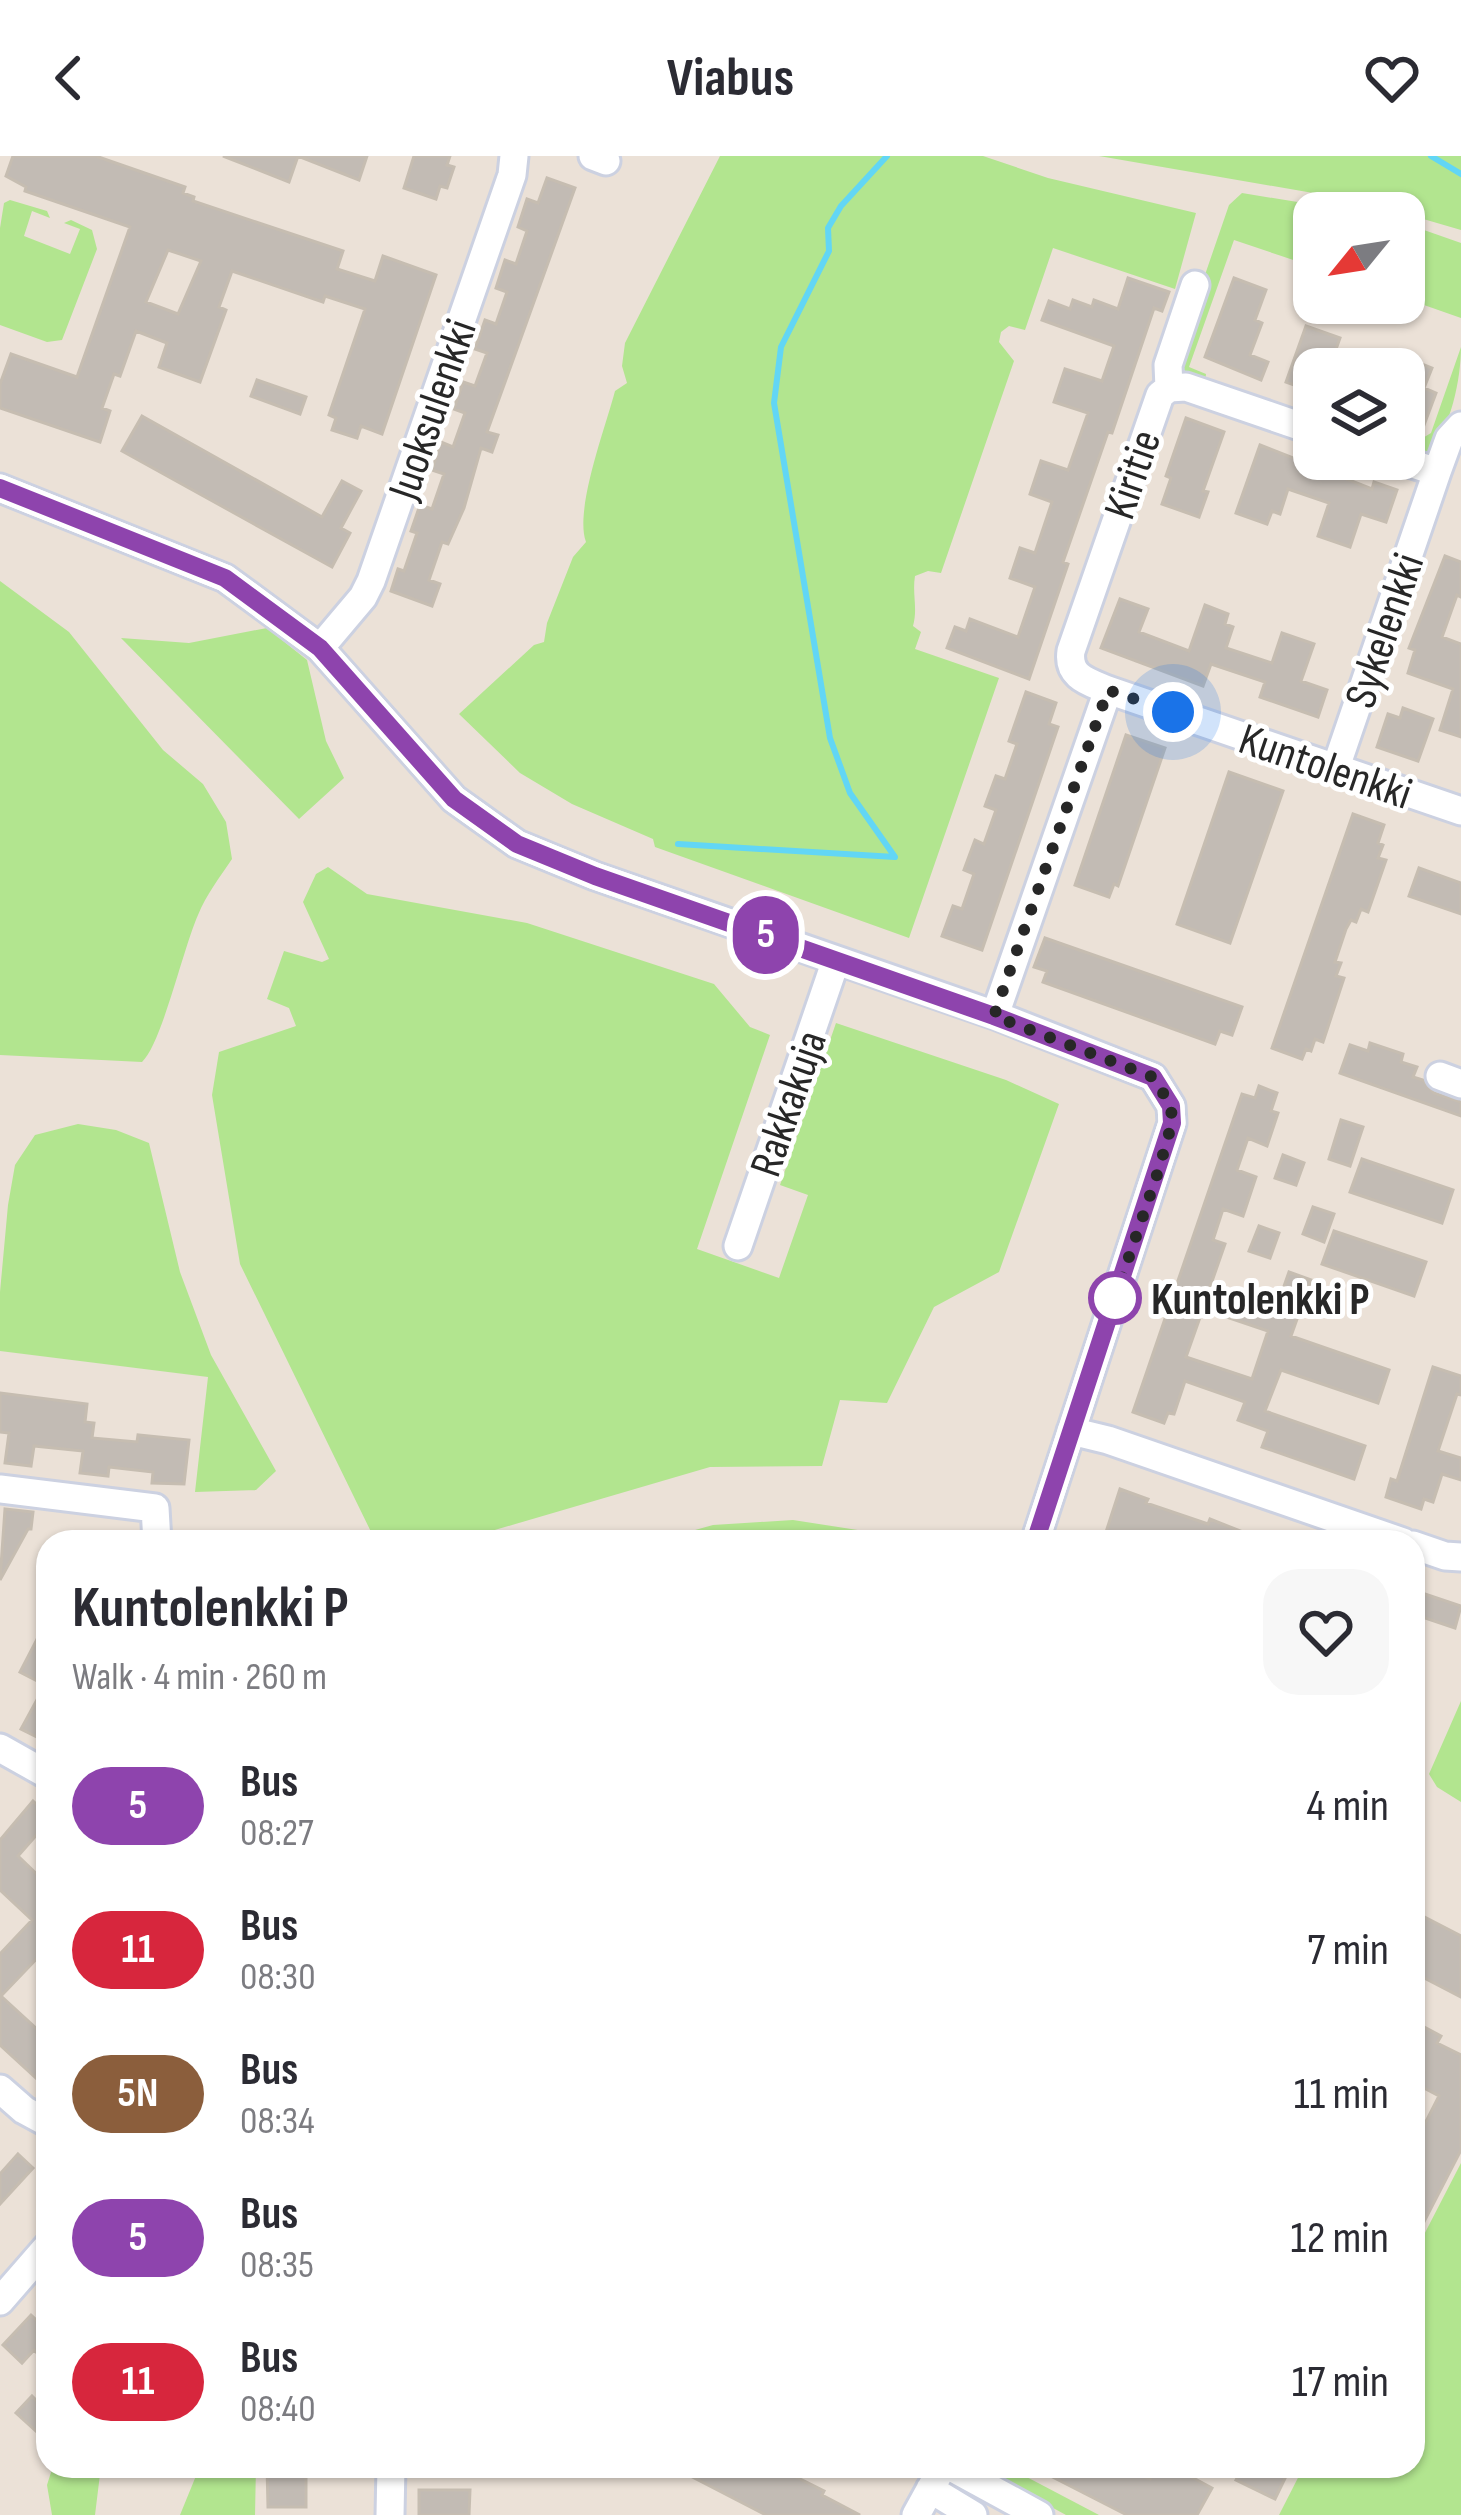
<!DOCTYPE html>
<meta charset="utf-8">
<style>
:root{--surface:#fff;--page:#f7f7f7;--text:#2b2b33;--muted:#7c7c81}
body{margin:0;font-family:"Sofia Sans Condensed",sans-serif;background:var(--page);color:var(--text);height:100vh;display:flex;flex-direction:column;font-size:45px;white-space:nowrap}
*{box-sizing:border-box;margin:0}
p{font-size:39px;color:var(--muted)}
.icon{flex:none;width:66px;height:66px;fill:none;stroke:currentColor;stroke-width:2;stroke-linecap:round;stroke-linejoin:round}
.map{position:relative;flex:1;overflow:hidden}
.drawer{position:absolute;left:36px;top:1374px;width:1389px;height:948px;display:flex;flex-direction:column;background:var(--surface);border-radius:36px;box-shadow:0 3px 9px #0004}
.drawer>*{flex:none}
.badge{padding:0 24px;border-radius:39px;font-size:42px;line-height:78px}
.needle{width:78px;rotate:240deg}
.tools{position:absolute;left:1293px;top:36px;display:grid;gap:24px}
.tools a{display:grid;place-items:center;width:132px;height:132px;border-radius:24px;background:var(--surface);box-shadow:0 3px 9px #0004;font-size:60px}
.you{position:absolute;width:60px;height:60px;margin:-30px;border:9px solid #fff;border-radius:50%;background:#1a73e8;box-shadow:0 0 0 18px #1a73e833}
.map>.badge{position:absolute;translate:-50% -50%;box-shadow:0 0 0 6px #fff}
.round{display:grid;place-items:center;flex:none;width:126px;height:126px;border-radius:36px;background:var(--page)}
.headline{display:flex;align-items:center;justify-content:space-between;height:204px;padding:0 36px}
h1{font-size:57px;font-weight:700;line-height:90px}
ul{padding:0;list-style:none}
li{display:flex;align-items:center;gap:36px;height:144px;padding:0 36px}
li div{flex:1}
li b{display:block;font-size:45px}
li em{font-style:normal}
li .badge{min-width:132px;font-weight:700;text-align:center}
header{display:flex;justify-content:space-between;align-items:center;height:156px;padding:0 36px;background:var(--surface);font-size:54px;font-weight:700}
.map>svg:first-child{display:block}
</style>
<header><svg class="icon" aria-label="back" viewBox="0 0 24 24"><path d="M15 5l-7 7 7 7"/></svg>Viabus<svg class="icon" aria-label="heart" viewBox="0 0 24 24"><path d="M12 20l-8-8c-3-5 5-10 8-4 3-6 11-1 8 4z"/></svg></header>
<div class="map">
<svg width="1461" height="2359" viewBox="0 0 1461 2359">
<rect width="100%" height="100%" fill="#ebe1d7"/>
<path fill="#b2e58f" d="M720 0H983L1048 22 1196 57 1175 133 1053 92 1025 174 1009 170 1001 176 999 186 1014 205 941 417 928 415 915 420C912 438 918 452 913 470L921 476 915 493 999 522 909 782 655 691 653 683 572 648 520 617 459 558 534 489 544 486 547 467 573 401 586 386C574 354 606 270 615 235L627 227 622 210 625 187Z
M1099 0H1461V74L1365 46Z
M1242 37 1365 57H1314V111L1234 84 1189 211 1206 218 1205 226 1179 218 1176 203 1229 49Z
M10 44 47 55 50 62 32 55 24 80 70 98 80 73 64 67 71 64 92 74 97 93 62 184 47 186 0 169V72L4 47Z
M1404 67 1461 87V162L1404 142Z
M1461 191C1461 222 1451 274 1428 296L1407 297 1411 289 1431 277Z
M0 425 69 476 163 594 203 628 226 666 232 703C220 721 206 739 198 759 183 793 162 887 142 906L0 899Z
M267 472 307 504 326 585 344 622 299 663 121 482 189 487Z
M328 711 367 738 527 767 714 828 750 871 770 879 697 1093 779 1122 808 1039 780 1029 836 867 1006 924 1059 948 999 1116 934 1151 887 1247 840 1244 822 1310 710 1311 454 1386H376L240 1108 212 939 219 896 296 870 289 852 267 843 284 795 322 806 329 803 303 746 316 718Z
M78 968 116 974 149 987 180 1116 211 1199 276 1315 256 1334 195 1336 208 1221 0 1195V1136L8 1049 15 1009 35 979Z
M793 1364 864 1375 896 1386H652L713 1369Z
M1461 1545V1646L1437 1631 1429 1618Z
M1461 2007V2359H1279L1304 2310H1413V2100Z
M53 2310H101L95 2359H52L47 2329Z
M200 2310H256L255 2359H180Z
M987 2316 1021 2318 1099 2359H1066Z"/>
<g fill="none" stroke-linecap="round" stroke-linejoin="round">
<path stroke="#62d6f5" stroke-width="6" d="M1431 0 1461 18
M678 688 895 701 850 637 830 582 774 247 781 191 829 95 828 72 841 50 887 0"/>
</g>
<path fill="#c2bbb4" stroke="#c6bdb1" stroke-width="3" fill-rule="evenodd" d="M13 0H96L107 4 185 31 183 37 194 41 193 45 343 95 337 113 375 125 383 100 436 119 382 278 361 270 357 282 332 274 336 262 329 259 365 153 325 140 323 146 232 115 219 151 226 154 200 226 159 211 167 187 136 175 120 220 114 218 102 252 110 255 100 286 0 252V228L11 198 77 221 130 71 25 35 26 31 6 20ZM168 94 201 105 178 158 146 146Z
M223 0H298L289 26Z
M298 0H367L359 24Z
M414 0H450L447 9 454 11 447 32 440 30 436 43 404 32Z
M547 22 575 32 487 276 498 279 492 296 481 292 464 352 448 388 442 386 429 424 440 428 432 450 391 435 398 413 404 415 417 377 411 375 420 349 432 353 444 318 432 314 441 286 453 291 465 257 454 253 463 226 475 230 487 197 475 193 485 164 496 168 507 136 496 132 505 104 516 108 527 75 518 71 527 43 538 47Z
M1128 122 1169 136 1162 155 1154 152 1112 277 1108 276 1063 406 1068 408 1029 523 947 492 955 471 966 475 970 463 1018 481 1035 431 1010 422 1020 392 1035 397 1052 346 1030 338 1041 305 1068 314 1088 257 1054 246 1065 213 1102 225 1114 190 1042 164 1049 145 1070 153 1073 144 1092 151 1094 144 1118 153Z
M1234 122 1266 134 1255 164 1262 167 1250 199 1268 206 1261 224 1205 201Z
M1306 170 1340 182 1329 213H1314V236L1286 226Z
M1387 194 1432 212 1424 232 1436 237 1424 269 1404 262V213H1379Z
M257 224 306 241 300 258 251 240Z
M142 260 322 361 342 325 361 335 341 372 350 377 332 411 122 295Z
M1186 262 1224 276 1203 335 1208 336 1199 361 1162 348 1171 322 1166 320Z
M1260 289 1372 333 1374 326 1397 334 1386 366 1361 358 1350 391 1318 380 1329 347 1288 333 1280 358 1272 355 1267 368 1236 357Z
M1445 400 1461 406V441L1457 439 1442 481 1461 488V581L1440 574 1453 533 1408 517 1415 494 1409 492Z
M1120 443 1148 453 1139 476 1189 495 1205 449 1228 458 1225 468 1233 471 1226 492 1272 507 1282 477 1314 488 1301 525 1327 534 1318 561 1260 541 1265 526 1211 508 1203 530 1101 492Z
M1026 536 1056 547 1049 568 1058 571 982 794 942 780 953 750 962 753 974 718 964 714 975 684 984 688 996 654 985 650 996 620 1005 623 1017 588 1009 585Z
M1403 552 1433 563 1418 605 1377 591 1388 558 1400 562Z
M1126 579 1165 592 1118 730 1114 728 1109 741 1075 729Z
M1229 616 1283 635 1230 787 1177 768Z
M1353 658 1384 669 1378 687 1383 689 1378 702 1386 704 1368 756 1361 753 1356 766 1351 764 1346 773 1335 806 1341 807 1336 820 1344 822 1323 886 1315 883 1311 895 1306 893 1302 903 1272 892Z
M1419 712 1461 727V758L1409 740Z
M1045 782 1242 851 1232 879 1220 875 1215 888 1043 826 1047 815 1034 811Z
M1370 887 1403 898 1401 906 1417 911 1413 921 1423 924 1434 937 1461 946V960L1340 917 1350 889 1368 895Z
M1259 930 1277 937 1271 955 1278 957 1267 990 1248 982 1237 1014 1256 1021 1243 1060 1223 1053 1213 1084 1225 1088 1210 1131 1276 1153 1289 1116 1311 1124 1291 1180 1389 1214 1378 1247 1281 1214 1265 1255 1365 1290 1354 1323 1262 1291 1268 1275 1238 1264 1245 1246 1185 1225 1174 1258 1168 1257 1164 1267 1133 1256 1242 938 1255 942ZM1203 1153 1268 1175 1252 1223 1186 1201Z
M1341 964 1363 971 1350 1010 1329 1003Z
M1283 999 1304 1007 1296 1029 1275 1022Z
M1362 1003 1453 1034 1442 1067 1350 1036Z
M1313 1051 1334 1058 1324 1086 1303 1078Z
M1259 1070 1279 1077 1270 1102 1249 1095Z
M1334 1075 1426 1106 1414 1140 1322 1108Z
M1433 1211 1461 1220V1239L1457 1238 1438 1295 1461 1302V1324L1442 1318 1433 1346 1424 1343 1421 1353 1386 1341 1391 1323 1397 1325Z
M0 1237 87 1248 85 1266 94 1267 92 1282 137 1286 138 1279 189 1284 184 1328 152 1327 153 1316 109 1311 108 1320 80 1317 83 1295 34 1290 31 1310 5 1307 9 1277 0 1276Z
M1120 1333 1148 1343 1146 1347 1208 1368 1210 1363 1268 1386H1136L1106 1376Z
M5 1353 33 1356 31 1373H28L0 1424Z
M1413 1434 1461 1450 1455 1472 1413 1458Z
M48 1462V1574L43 1584 21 1573 45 1529 20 1516Z
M33 1645 48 1659V1666L18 1700 48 1729V1791L1 1840 37 1873 48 1860V1933L0 1889V1798L32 1764 0 1734V1684Z
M1413 1755 1461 1780V1841L1413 1816Z
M1413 1865 1441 1880 1437 1887 1461 1899V1994L1413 2087V1991L1439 1940 1413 1926Z
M18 1998 33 2012 0 2048V2018Z
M31 2159 48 2175V2188L38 2198 34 2194 22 2207 3 2189Z
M32 2240 48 2256V2266L38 2277 16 2257Z
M267 2310H306V2351H268Z
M671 2310H774L824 2335 822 2339 860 2359H766Z
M1031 2310H1121L1150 2323 1157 2310H1171L1212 2332 1197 2359H1127Z
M1243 2310H1291L1275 2343 1236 2324Z
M419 2334H470L469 2359H419Z"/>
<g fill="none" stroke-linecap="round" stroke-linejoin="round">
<defs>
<path id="minor" d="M593 0 606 5
M1169 232 1168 209 1195 129
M1398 303 1437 316
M0 332 225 422 320 492 454 643 517 688 595 720 995 859 1153 921 1171 950 1172 967 1035 1386
M320 492 363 441 371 425 512 19 514 0
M1108 534C1089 526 1067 521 1071 495L1160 239 1169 232 1186 231 1314 275
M1335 614 1437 316 1449 283 1461 270
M995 859 1108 534 1461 655
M1440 920 1461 928
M738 1090 836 804
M1071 1275 1108 1284 1403 1386
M0 1333 155 1352 157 1386
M1413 1389 1445 1400 1461 1401
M0 1592 48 1619
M0 1933 24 1954 48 1967
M0 2145 48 2090
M949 2310 1039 2359
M930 2333 973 2359
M390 2359 391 2310
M916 2359 943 2310"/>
</defs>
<use href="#minor" stroke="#ccd1e1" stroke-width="33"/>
<use href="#minor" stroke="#fff" stroke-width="27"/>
</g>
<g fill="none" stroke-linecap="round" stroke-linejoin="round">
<defs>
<path id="line" d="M0 332 225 422 320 492 454 643 517 688 595 720 994 860 1153 921 1171 950 1172 967 1035 1386"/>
</defs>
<use href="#line" stroke="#fff" stroke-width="27"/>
<use href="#line" stroke="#8e44ad" stroke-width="18"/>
<path stroke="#272727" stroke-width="12" stroke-dasharray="0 21.6" d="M1115 1142 1158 1016 1172 967 1171 950 1153 921 994 860 1108 534 1173 556"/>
</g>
<circle fill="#fff" stroke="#8e44ad" stroke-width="6" cx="1115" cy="1142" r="24"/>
<g text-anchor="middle" stroke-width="10" stroke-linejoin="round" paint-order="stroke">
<g font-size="45" fill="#272727" stroke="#fff">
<text transform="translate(431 253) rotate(-71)" y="16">Juoksulenkki</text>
<text transform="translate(1131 318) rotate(-71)" y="16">Kiritie</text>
<text transform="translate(1383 474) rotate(-71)" y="16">Sykelenkki</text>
<text transform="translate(1326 609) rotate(19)" y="16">Kuntolenkki</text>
<text transform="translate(787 947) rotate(-71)" y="16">Rakkakuja</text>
</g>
<g font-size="45" font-weight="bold" fill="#272727" stroke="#fff" text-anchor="start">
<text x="1151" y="1158">Kuntolenkki P</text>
</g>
</g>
</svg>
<div class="tools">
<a><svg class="needle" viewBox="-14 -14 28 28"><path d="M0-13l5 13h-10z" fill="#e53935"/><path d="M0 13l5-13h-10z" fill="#7c7c81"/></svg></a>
<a><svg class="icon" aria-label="layers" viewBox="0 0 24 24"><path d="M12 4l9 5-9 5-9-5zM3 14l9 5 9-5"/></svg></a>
</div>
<div class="you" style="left:1173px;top:556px"></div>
<b class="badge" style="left:766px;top:779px;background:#8e44ad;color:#fff">5</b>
<section class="drawer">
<div class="headline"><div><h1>Kuntolenkki P</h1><p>Walk · 4 min · 260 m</p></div><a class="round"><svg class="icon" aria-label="heart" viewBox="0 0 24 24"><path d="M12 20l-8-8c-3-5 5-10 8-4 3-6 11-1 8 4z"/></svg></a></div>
<ul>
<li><span class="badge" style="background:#8e44ad;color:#fff">5</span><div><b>Bus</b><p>08:27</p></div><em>4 min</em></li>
<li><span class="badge" style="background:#d7263d;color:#fff">11</span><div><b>Bus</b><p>08:30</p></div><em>7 min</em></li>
<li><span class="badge" style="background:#8b5e3c;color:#fff">5N</span><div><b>Bus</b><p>08:34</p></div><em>11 min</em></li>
<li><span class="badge" style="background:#8e44ad;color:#fff">5</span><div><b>Bus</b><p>08:35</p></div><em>12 min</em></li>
<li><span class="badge" style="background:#d7263d;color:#fff">11</span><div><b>Bus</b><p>08:40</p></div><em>17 min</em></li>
</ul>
</section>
</div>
